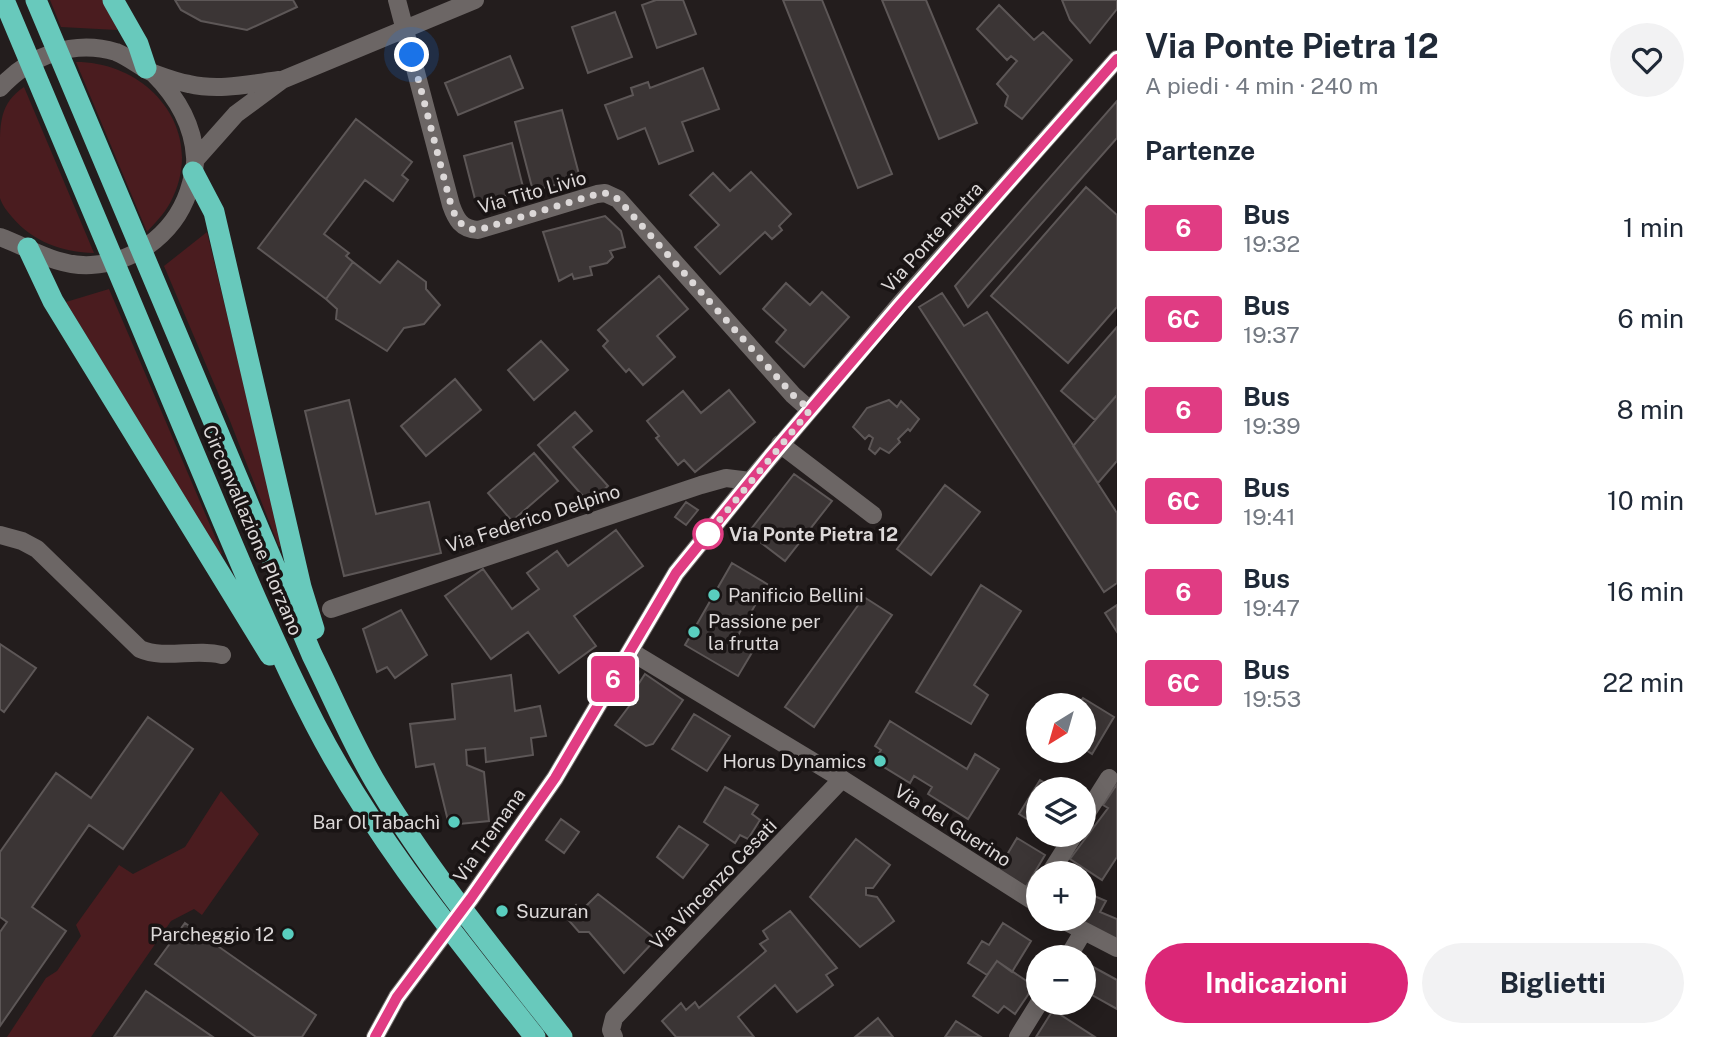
<!DOCTYPE html>
<html lang="it">
<meta charset="utf-8">
<style>
:root{--surface:#fff;--page:#f2f2f3;--text:#1f2937;--muted:#747a83;--accent:#db2777}
body{margin:0;font-family:"Public Sans",sans-serif;background:var(--page);color:var(--text);height:100vh;display:flex;flex-direction:column;font-size:26px;white-space:nowrap}
*{box-sizing:border-box;margin:0}
p{font-size:23px;color:var(--muted)}
.icon{flex:none;width:38px;height:38px;fill:none;stroke:currentColor;stroke-width:2;stroke-linecap:round;stroke-linejoin:round}
.map{position:relative;flex:1;overflow:hidden}
.side{display:flex;flex-direction:column;background:var(--surface);width:595px}
.side>*{flex:none}
.badge{padding:0 14px;border-radius:5px;font-size:24px;line-height:46px}
.needle{width:46px;rotate:217deg}
.tools{position:absolute;left:1026px;top:693px;display:grid;gap:14px}
.tools a{display:grid;place-items:center;width:70px;height:70px;border-radius:50%;background:var(--surface);box-shadow:0 4px 18px #0003;font-size:35px}
.you{position:absolute;width:35px;height:35px;margin:-18px;border:5px solid #fff;border-radius:50%;background:#1a73e8;box-shadow:0 0 0 10px #1a73e833}
.map>.badge{position:absolute;translate:-50% -50%;box-shadow:0 0 0 4px #fff}
h2{padding:0 28px;font-size:26px;line-height:63px}
.round{display:grid;place-items:center;flex:none;width:74px;height:74px;border-radius:37px;background:var(--page)}
.overview{display:flex;align-items:center;justify-content:space-between;height:119px;padding:0 28px}
h1{font-size:33px;font-weight:700;line-height:52px}
.primary-button{display:flex;gap:14px;margin-top:auto;padding:14px 28px}
.primary-button a{flex:1;height:80px;border-radius:42px;background:var(--accent);color:#fff;font-size:28px;font-weight:700;line-height:80px;text-align:center}
.primary-button a+a{background:var(--page);color:var(--text)}
ul{padding:0;list-style:none}
li{display:flex;align-items:center;gap:21px;height:91px;padding:0 28px}
li div{flex:1}
li b{display:block;font-size:26px}
li em{font-style:normal}
li .badge{min-width:77px;font-weight:700;text-align:center}
main{display:flex;flex:1;min-height:0}
.map>svg:first-child{display:block}
</style>
<main>
<div class="map">
<svg width="1117" height="1037" viewBox="0 0 1117 1037">
<rect width="100%" height="100%" fill="#231d1d"/>
<path fill="#4a1c1f" d="M50 0H103L118 26 117 30 61 27Z
M76 62C150 62 208 132 170 203 164 214 155 223 147 232Z
M24 87 94 253C62 252 33 242 12 217 7 211 2 205 0 198 0 184 0 164 0 149 0 123 0 103 24 87Z
M207 232 281 539V546L279 547 230 421 164 266Z
M109 289 222 553 220 556 66 302Z
M221 791 259 834 202 915 194 909 171 921 91 1037H7L46 978 57 971 81 936 76 925 119 865 133 874 185 847Z"/>
<path fill="#3b3535" stroke="#5d5757" stroke-width="2" d="M175 0H293L297 7 247 30 201 21 181 10Z
M656 0H683L696 34 657 48 642 5Z
M783 0H822L892 174 858 188Z
M882 0H926L977 123 939 139Z
M1062 0H1117V9L1090 43 1070 20Z
M999 5 1034 40 1043 32 1072 60 1022 119 1005 106 1008 96 997 84 1017 61 1011 56 1007 60 977 29Z
M615 12 632 57 588 73 572 27Z
M510 56 523 88 458 115 445 83Z
M703 68 719 109 682 122 693 151 659 164 645 128 618 139 605 105 633 95 631 88 648 82 650 88Z
M1117 101V138L968 307 955 286Z
M562 110 580 178 533 191 515 122Z
M356 119 412 162 402 175 408 180 393 201 365 180 324 234 349 253 346 256 353 262 326 299 258 248Z
M512 143 524 191 476 203 464 156Z
M751 172 791 214 779 226 782 230 772 239 765 232 720 274 695 247 719 225 690 195 713 173 730 191Z
M1086 187 1117 215V307L1068 363 991 296Z
M605 216 621 231 625 247 610 251 613 257 607 263 590 267 592 275 574 279 572 274 559 281 543 232Z
M398 261 426 282V289L440 305 424 324 404 328 387 351 336 319 337 309 326 299 353 262 380 283Z
M659 276 688 309 657 336 675 357 643 385 629 369 626 372 603 346 608 341 598 330Z
M786 283 810 305 822 292 849 317 804 367 776 342 786 330 763 309Z
M942 293 964 326 987 312 1117 513V583L1104 592 919 307Z
M1117 327V395L1095 420 1061 391Z
M541 341 568 370 534 400 508 370Z
M455 379 481 410 426 456 401 426Z
M729 390 755 422 695 472 684 460 678 465 656 438 659 436 647 421 683 391 701 413Z
M1117 395V461L1098 483 1073 446Z
M349 400 376 514 429 502 441 553 344 576 305 411Z
M889 400 897 407 901 401 919 419 910 431 908 429 898 439 900 442 889 453 880 448 875 454 869 449 873 438 869 435 865 439 853 427 867 408Z
M575 412 592 431 573 447 608 486 589 503 538 445Z
M534 453 558 481 512 521 488 493Z
M794 474 832 501 785 561 748 533Z
M945 485 980 512 931 575 897 549Z
M686 502 698 510 686 525 675 517Z
M616 530 643 566 574 616 596 646 559 673 528 632 491 659 445 596 483 569 512 609 539 589 527 573 557 551 568 566Z
M732 563 767 584 736 639 754 649 738 676 685 645Z
M981 585 1021 611 974 685 988 695 971 724 916 692Z
M864 597 892 615 814 727 785 707Z
M1117 605V632L1105 613Z
M401 610 427 655 395 678 387 667 377 672 363 629Z
M0 644 36 668 4 712 0 709Z
M645 674 683 700 653 744 646 746 615 725 636 697 632 694Z
M511 675 515 711 540 706 546 736 531 738 533 755 486 762 485 748 466 750 467 765 484 772 489 821 449 825 434 764 416 767 410 724 455 719 452 684Z
M1083 698 1114 717 1092 754 1083 748V705H1078Z
M694 714 730 736 707 771 672 749Z
M148 717 193 749 123 849 89 825 32 907 66 931 0 1026V932L7 922 0 917V852L56 773 91 798Z
M890 721 967 769 975 754 999 769 968 819 928 794 932 787 914 776 910 783 874 761 881 750 875 746Z
M1040 780 1056 789H1038V826L1019 814Z
M1117 784V857L1102 880 1070 859 1108 808 1103 805Z
M725 787 758 805 752 814 760 820 748 839 740 835 735 843 704 822Z
M561 819 579 832 564 853 546 840Z
M679 826 708 845 683 878 657 857Z
M1017 838 1045 855 1026 887 998 870Z
M856 839 890 865 873 888H866V895L877 897 894 921 860 947 810 897Z
M598 894 656 939 624 973 589 932H579L565 916 576 905 581 911Z
M1092 895 1106 901 1100 912 1117 919V940L1079 920 1083 919V912Z
M790 911 837 968 826 975 833 985 797 1012 775 985 738 1017 754 1037H676L662 1021 681 1003 686 1010 695 1002 699 1008 766 951 760 944 768 939 763 931Z
M185 923 316 1015 302 1037H256L155 964Z
M1003 923 1031 941 1012 972 997 961 987 975 968 963 982 941 989 945Z
M997 961 1034 986 1015 1014 1004 1006 998 1013 973 996Z
M1086 963 1117 980V1009L1083 990V967Z
M146 991 213 1037H114Z
M1053 1010 1095 1037H1036Z
M878 1018 893 1037H855Z
M956 1021 981 1037H945Z"/>
<g fill="none" stroke-linecap="round" stroke-linejoin="round">
<path stroke="#6c6665" stroke-width="18" d="M397 0 451 205C456 219 461 229 478 230L597 194 605 193 618 199 793 395 810 410
M0 88C29 56 73 39 116 52 129 57 140 67 153 73 164 77 177 82 189 84 219 91 249 84 279 80
M196 159 236 114 282 80 475 0
M0 237C30 248 57 267 91 265 139 262 179 230 191 183 193 175 196 165 195 157 193 123 176 96 153 73
M780 444 873 515
M0 535 22 541 37 549 140 649C165 660 195 648 222 655
M331 609 701 485 726 478 750 481
M630 651 842 779 1038 904
M1083 819 1109 778
M1050 873 1074 835
M1061 919 1117 948
M1068 957 1083 932
M375 1037 397 997 471 898 555 778 676 573 761 468 899 305 1117 59
M614 1037 611 1030 614 1018 842 779
M1018 1037 1039 1003"/>
<path stroke="#68c9bc" stroke-width="21" d="M4 0C65 143 124 286 184 429 226 528 266 629 315 724 374 838 456 937 535 1037
M36 0 312 655C334 699 353 746 379 788 432 876 499 956 562 1037
M113 0 138 44 146 68
M193 172 214 212 301 587 314 629
M28 248 53 301 270 655"/>
</g>
<g fill="none" stroke-linecap="round" stroke-linejoin="round">
<defs>
<path id="line" d="M375 1037 397 997 471 898 555 778 676 573 771 456 900 305 1117 59"/>
</defs>
<use href="#line" stroke="#fff" stroke-width="16"/>
<use href="#line" stroke="#e03c83" stroke-width="10"/>
<path stroke="#dcd8d8" stroke-width="7" stroke-dasharray="0 12.6" d="M412 55 451 205C456 219 461 229 478 230L597 194 605 193 618 199 793 395 810 410 708 534"/>
</g>
<circle fill="#fff" stroke="#e03c83" stroke-width="3.5" cx="708" cy="534" r="14"/>
<g fill="#59cebf" stroke="#191414" stroke-width="2.5">
<circle cx="714" cy="595" r="7"/>
<circle cx="694" cy="632" r="7"/>
<circle cx="880" cy="761" r="7"/>
<circle cx="454" cy="822" r="7"/>
<circle cx="502" cy="911" r="7"/>
<circle cx="288" cy="934" r="7"/>
</g>
<g text-anchor="middle" stroke-width="7" stroke-linejoin="round" paint-order="stroke">
<g font-size="19" fill="#dcd8d8" stroke="#191414">
<text transform="translate(532 192) rotate(-16)" y="7">Via Tito Livio</text>
<text transform="translate(932 237) rotate(-48)" y="7">Via Ponte Pietra</text>
<text transform="translate(533 518) rotate(-18)" y="7">Via Federico Delpino</text>
<text transform="translate(253 530) rotate(67)" y="7">Circonvallazione Plorzano</text>
<text transform="translate(953 825) rotate(33)" y="7">Via del Guerino</text>
<text transform="translate(489 835) rotate(-55)" y="7">Via Tremana</text>
<text transform="translate(713 884) rotate(-46)" y="7">Via Vincenzo Cesati</text>
</g>
<g font-size="19" font-weight="bold" fill="#dcd8d8" stroke="#191414" text-anchor="start">
<text x="729" y="541">Via Ponte Pietra 12</text>
</g>
<g font-size="19" fill="#dcd8d8" stroke="#191414" text-anchor="start">
<text x="728" y="602">Panificio Bellini</text>
<text x="708" y="628">Passione per<tspan x="708" dy="22">la frutta</tspan></text>
<text x="866" y="768" text-anchor="end">Horus Dynamics</text>
<text x="440" y="829" text-anchor="end">Bar Ol Tabachì</text>
<text x="516" y="918">Suzuran</text>
<text x="274" y="941" text-anchor="end">Parcheggio 12</text>
</g>
</g>
</svg>
<div class="tools">
<a><svg class="needle" viewBox="-14 -14 28 28"><path d="M0-13l5 13h-10z" fill="#e53935"/><path d="M0 13l5-13h-10z" fill="#747a83"/></svg></a>
<a><svg class="icon" aria-label="layers" viewBox="0 0 24 24"><path d="M12 4l9 5-9 5-9-5zM3 14l9 5 9-5"/></svg></a>
<a>+</a>
<a>−</a>
</div>
<div class="you" style="left:412px;top:55px"></div>
<b class="badge" style="left:613px;top:679px;background:#e03c83;color:#fff">6</b>
</div>
<section class="side">
<div class="overview"><div><h1>Via Ponte Pietra 12</h1><p>A piedi · 4 min · 240 m</p></div><a class="round"><svg class="icon" aria-label="heart" viewBox="0 0 24 24"><path d="M12 20l-8-8c-3-5 5-10 8-4 3-6 11-1 8 4z"/></svg></a></div>
<h2>Partenze</h2>
<ul>
<li><span class="badge" style="background:#e03c83;color:#fff">6</span><div><b>Bus</b><p>19:32</p></div><em>1 min</em></li>
<li><span class="badge" style="background:#e03c83;color:#fff">6C</span><div><b>Bus</b><p>19:37</p></div><em>6 min</em></li>
<li><span class="badge" style="background:#e03c83;color:#fff">6</span><div><b>Bus</b><p>19:39</p></div><em>8 min</em></li>
<li><span class="badge" style="background:#e03c83;color:#fff">6C</span><div><b>Bus</b><p>19:41</p></div><em>10 min</em></li>
<li><span class="badge" style="background:#e03c83;color:#fff">6</span><div><b>Bus</b><p>19:47</p></div><em>16 min</em></li>
<li><span class="badge" style="background:#e03c83;color:#fff">6C</span><div><b>Bus</b><p>19:53</p></div><em>22 min</em></li>
</ul>
<div class="primary-button"><a>Indicazioni</a><a>Biglietti</a></div>
</section>
</main>
